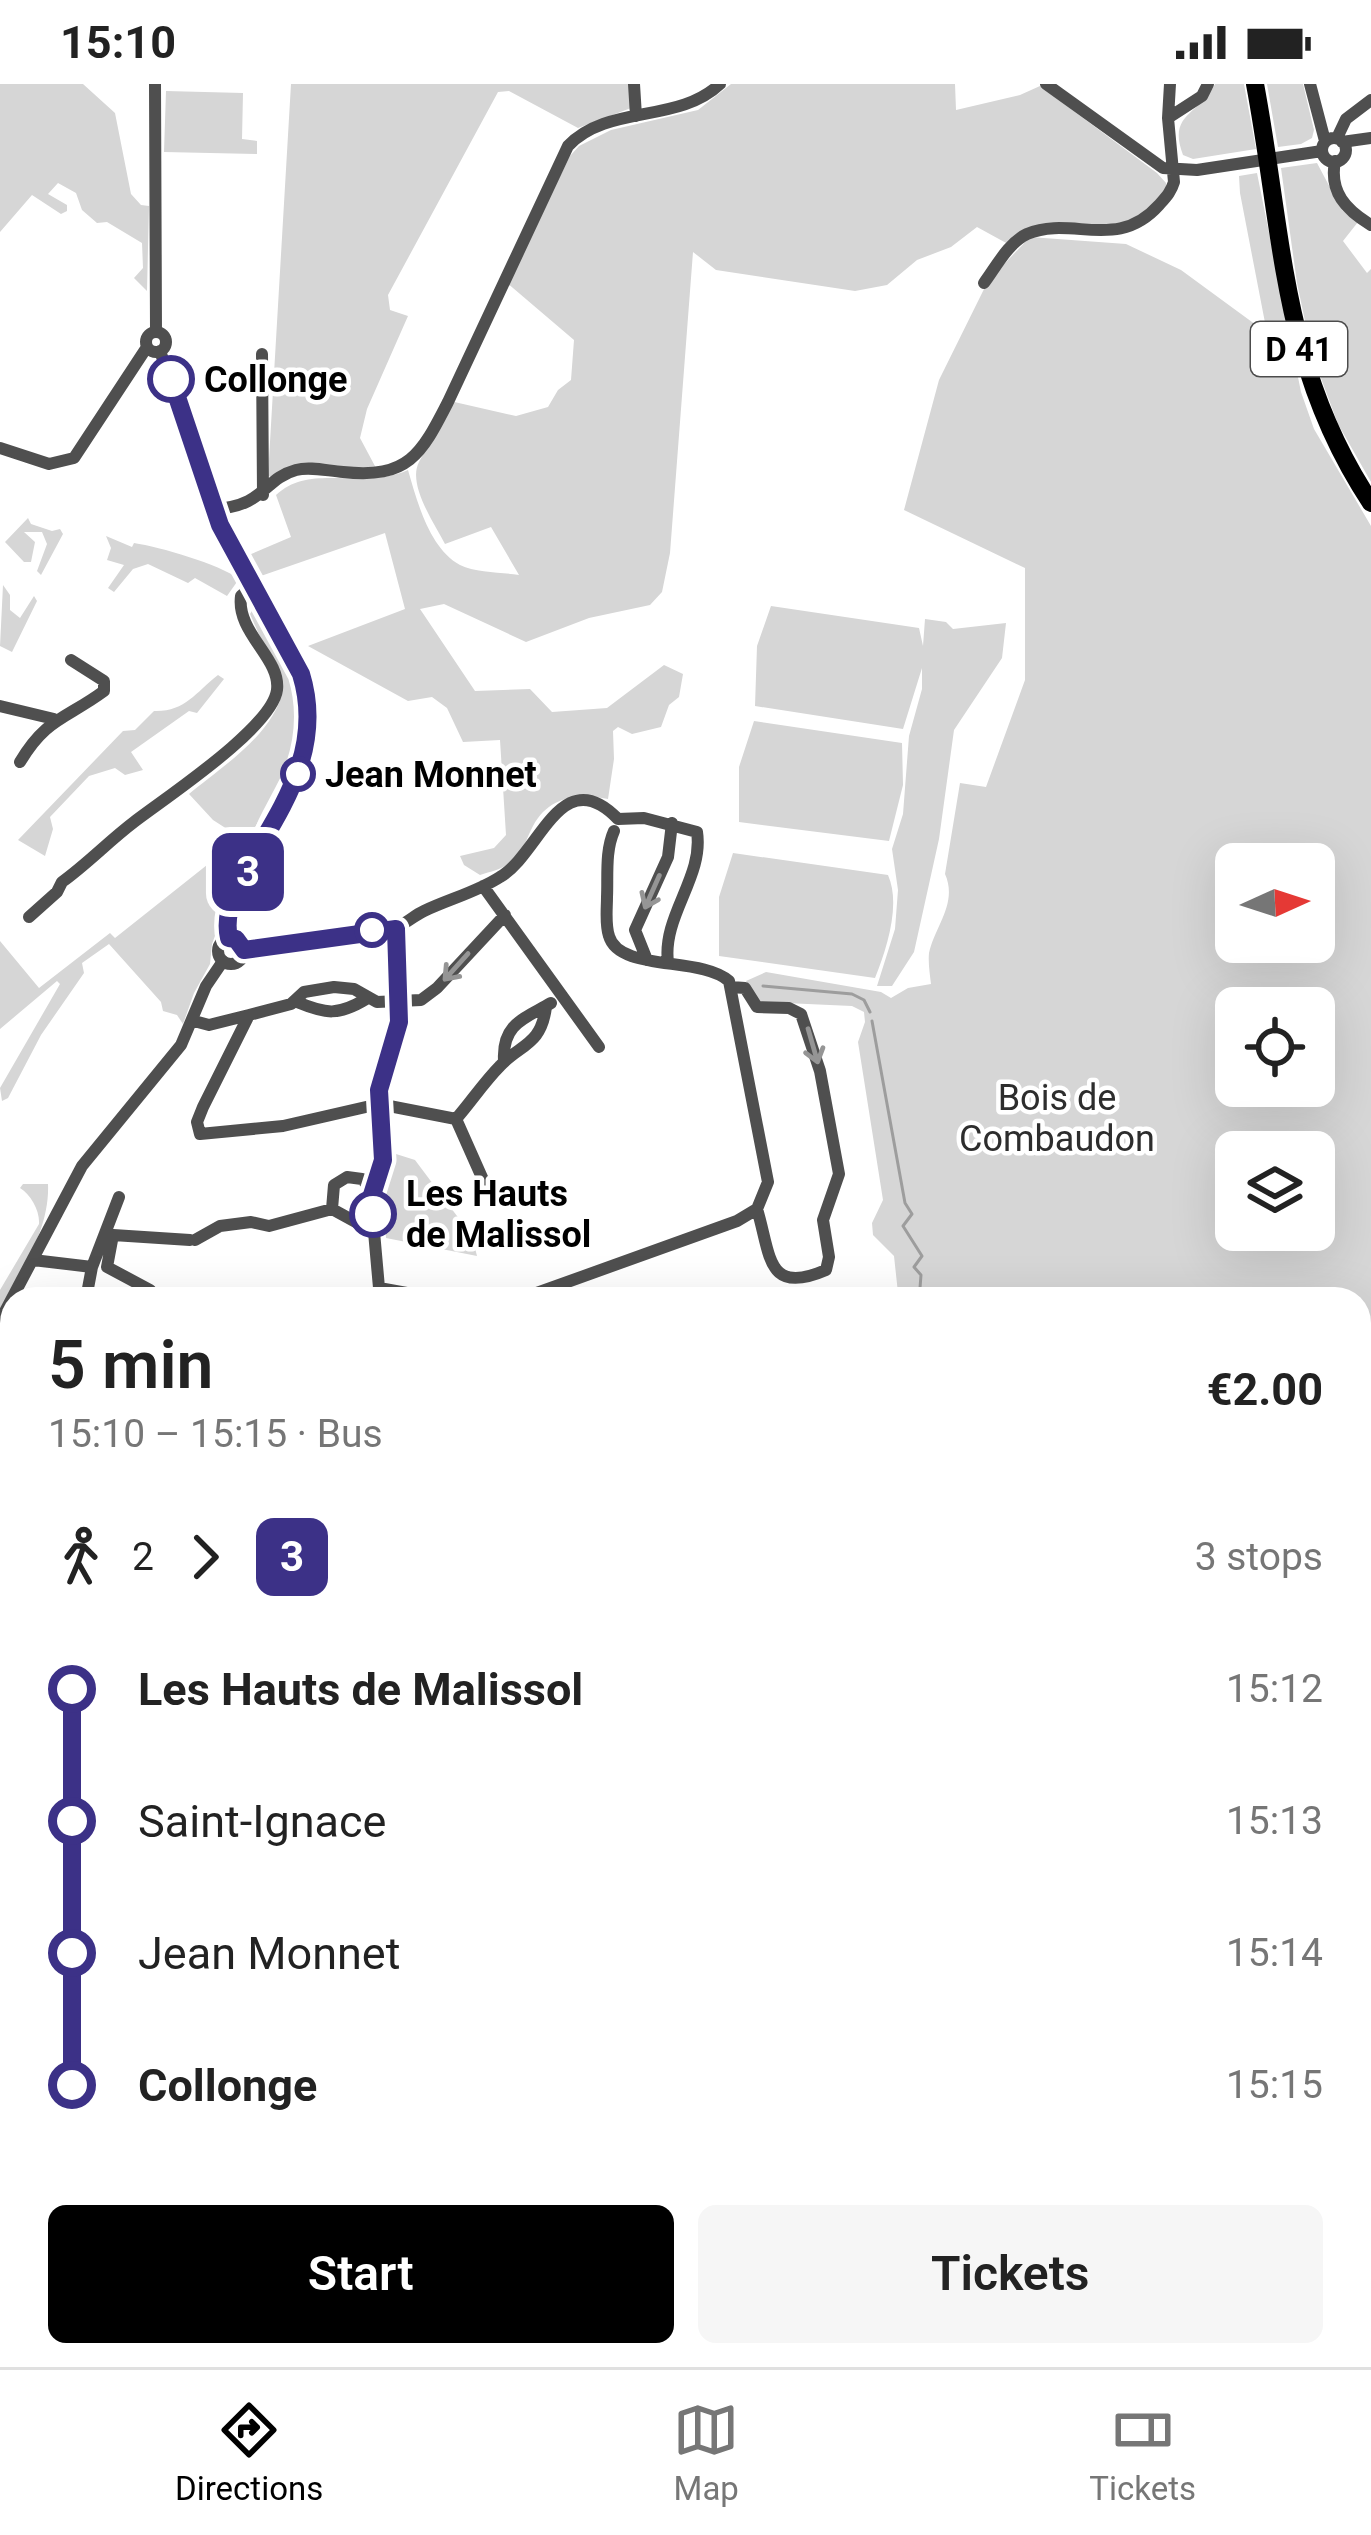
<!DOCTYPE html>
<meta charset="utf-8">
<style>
:root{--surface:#fff;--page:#f6f6f6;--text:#222;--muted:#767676;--line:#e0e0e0;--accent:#000}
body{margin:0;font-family:Roboto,sans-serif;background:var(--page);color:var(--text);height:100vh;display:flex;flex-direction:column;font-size:45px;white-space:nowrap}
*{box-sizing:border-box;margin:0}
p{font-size:39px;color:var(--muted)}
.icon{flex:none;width:66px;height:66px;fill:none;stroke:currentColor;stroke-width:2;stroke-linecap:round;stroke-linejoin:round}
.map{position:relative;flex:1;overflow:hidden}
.drawer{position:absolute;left:0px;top:1203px;width:1371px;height:1080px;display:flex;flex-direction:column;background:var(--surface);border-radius:36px 36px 0 0;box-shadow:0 12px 48px #0002}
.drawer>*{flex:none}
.badge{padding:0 24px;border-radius:18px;font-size:42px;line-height:78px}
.needle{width:78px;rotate:87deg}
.controls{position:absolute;left:1215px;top:759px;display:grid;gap:24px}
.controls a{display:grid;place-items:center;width:120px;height:120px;border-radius:18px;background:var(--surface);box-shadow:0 12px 48px #0002;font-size:60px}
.map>.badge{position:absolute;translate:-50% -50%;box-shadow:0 0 0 6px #fff}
.legs{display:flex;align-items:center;gap:18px;height:132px;padding:0 48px;font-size:39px}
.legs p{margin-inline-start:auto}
.headline{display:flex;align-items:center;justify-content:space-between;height:204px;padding:0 48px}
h1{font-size:66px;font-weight:600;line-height:90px}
.action{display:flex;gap:24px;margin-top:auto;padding:24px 48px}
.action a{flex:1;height:138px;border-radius:18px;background:var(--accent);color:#fff;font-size:48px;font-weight:600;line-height:138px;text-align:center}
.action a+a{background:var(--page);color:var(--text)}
ul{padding:0 48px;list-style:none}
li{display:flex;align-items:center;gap:42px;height:132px;font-size:45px}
li i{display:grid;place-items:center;width:18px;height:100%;margin:0 15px;background:currentColor}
li i::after{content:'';width:30px;height:30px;margin:-15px;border:9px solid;border-radius:50%;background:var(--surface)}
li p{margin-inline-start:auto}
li:first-child i{background:linear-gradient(#0000 50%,currentColor 0)}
li:last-child i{background:linear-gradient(currentColor 50%,#0000 0)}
.status{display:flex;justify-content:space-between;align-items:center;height:84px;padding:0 60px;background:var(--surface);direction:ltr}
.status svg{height:33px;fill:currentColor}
.tab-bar{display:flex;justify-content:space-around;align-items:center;height:168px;border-top:3px solid var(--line);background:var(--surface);font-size:33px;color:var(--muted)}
.tab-bar a{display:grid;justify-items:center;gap:6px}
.tab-bar .on{color:var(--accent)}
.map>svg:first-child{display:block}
</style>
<div class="status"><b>15:10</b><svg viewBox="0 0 49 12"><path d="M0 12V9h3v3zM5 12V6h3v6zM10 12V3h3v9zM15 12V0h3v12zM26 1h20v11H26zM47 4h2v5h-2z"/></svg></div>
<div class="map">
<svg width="1371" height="2283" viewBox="0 0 1371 2283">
<rect width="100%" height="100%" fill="#fff"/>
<path fill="#d6d6d6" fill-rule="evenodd" d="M0 0H83L115 29 131 110 141 121 149 122 147 207 134 194 143 184 142 159 107 138 97 139 82 126 76 109 58 99 48 110 67 121V127L61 130 32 111 0 148Z
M291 0H631V24L578 44 509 7 498 8 388 211 390 226 408 232 367 325 360 354 376 384 272 393 268 392Z
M731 0H955L956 26 1020 11 1040 2 1157 89 1166 99 1167 107 1130 141 1039 145 1008 160 977 143 951 163 917 176 887 201 855 207 716 186 693 168 670 469 662 508 650 521 589 534 526 558 444 520 420 525 475 607 530 605 552 628 607 624 664 581 683 590 679 613 669 621 661 643 632 650 618 643 613 647 614 675 608 715C578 709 549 712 533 742 527 753 524 766 514 775 505 785 492 787 480 791L464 781 460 772 494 764 506 751 500 656 463 658 447 624 432 613 408 617 308 562 405 525 385 449 255 494 244 473 291 453 276 411C311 378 361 407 408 386 417 417 429 464 460 481 476 489 501 488 519 491L491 443 445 460C435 440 407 401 419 378 430 358 441 339 450 317L516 332 548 323 558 306 571 296 574 256 507 199 570 72 579 62 611 46 698 26Z
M1215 0H1244L1256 65 1193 75 1183 71C1167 29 1200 31 1215 0Z
M1267 0H1303L1314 46 1312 54 1301 60 1278 63Z
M166 7 243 9 242 55 257 57V70L164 68Z
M1317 79 1342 126 1358 138 1343 157 1367 189 1371 185V398L1338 340 1312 270 1297 199 1281 84Z
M1257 89 1301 308 1314 345 1371 442V1454L1359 1468V1215H876L898 1209 894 1172 873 1151 872 1139 883 1116 858 958 865 938 864 928 852 922 763 918 756 917 746 897 766 888 881 908 891 914 908 904 931 900C930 891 928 879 929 869 935 842 958 819 945 790L960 699 986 703 1025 596V484L904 426 939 296 988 197 1030 153 1126 160 1181 186 1267 249 1240 109 1239 92ZM1236 780H1314V858H1236ZM1236 924H1314V1002H1236ZM1236 1068H1314V1146H1236Z
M28 434 31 440 52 447 60 445 63 450 41 491 37 487 47 460 42 448H24L35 458 31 478H24L5 458Z
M106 452 132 463 134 459C160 463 219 480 239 495L227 512 195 494 188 499 148 480 133 485 114 508 108 504 124 481 107 476 111 464Z
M3 501 10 511V526L20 534 34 512 37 517 12 568 0 562Z
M771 522 919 544 923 562 925 535 946 538 953 545 1006 539 1002 574 954 646 939 755 914 868 892 902H877L895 845 898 806 892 765 903 730 909 652 922 605V584L903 645 755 622 757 562Z
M253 525 296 601 295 671H290C281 697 265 720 255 744L277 720 230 811 212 860 210 880 194 909 183 940 177 931 163 927 161 918 109 860 82 879 84 889 41 951 8 1014 2 1017 0 1004 60 900 57 897 0 945V857L39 904 110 849 115 854 241 754 213 736 189 710C221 683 275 650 283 605L250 530Z
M218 591 224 595 197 629 189 627 131 668 143 686 125 691 115 684 89 692 50 733 53 745 45 772 18 756 123 647 135 646 154 627C185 628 195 609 218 591Z
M754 637 902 659 903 701 889 757 739 738V683Z
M733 769 888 791C901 820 887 864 875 894L719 872V813Z
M396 1070 415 1076 472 1152 477 1172 386 1154 383 1106Z
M23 1100H48C50 1145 21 1188 0 1226V1206L39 1140C40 1127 31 1111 20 1104Z
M1371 1477V1623L1359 1639V1492Z
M1371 1894V1954L1359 1958V1906Z
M12 2102V2215L0 2228V2106Z
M12 2229V2271H183L157 2283H0V2243Z
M204 2271H233L240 2282 257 2280 274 2271H409L412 2283H191Z
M427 2271H710L705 2283H429Z
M956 2271H1118L1132 2282 951 2283Z"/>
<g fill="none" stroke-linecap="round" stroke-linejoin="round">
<path stroke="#9d9d9d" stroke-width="3" d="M763 902 852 910 864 916 870 928
M872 937 905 1119 912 1130 903 1142 922 1172 914 1183 921 1191 920 1204 925 1215
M1359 1552 1365 1548 1371 1551
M1359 1929 1371 1917
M392 2271 397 2283
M213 2283 224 2271
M1023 2283 1034 2271"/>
<path stroke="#4f4f4f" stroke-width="12" d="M155 0 156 247
M634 0 636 32
M1046 0 1163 84 1197 86 1322 67
M1310 0 1325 57
M1168 34 1202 12 1208 0
M1337 54 1346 35 1371 16
M1322 66a12 12 0 1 1 24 0a12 12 0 1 1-24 0Z
M1342 58 1371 54
M1335 77C1329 108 1346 126 1371 141
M984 199C996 183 1008 159 1027 150 1072 131 1117 168 1159 121 1166 113 1171 108 1174 98L1168 34 1170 0
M146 258a10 10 0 1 1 20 0a10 10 0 1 1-20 0Z
M160 267 220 441 301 590C336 707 214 786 229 855
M262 270 263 411
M0 364 49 380 74 374 147 263
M214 425C266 422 263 395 296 386 310 382 328 387 343 388 408 395 421 371 448 318L568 62C608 20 678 40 720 0
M0 622 54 635
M20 678C46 634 66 635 104 607V597L71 576
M483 802 599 963
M505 831 437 904 421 916 377 918 354 905 334 903 304 908 291 920 249 931 203 1023 197 1038 200 1050 283 1042 379 1020 456 1035C471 1018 484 998 500 982 520 960 541 962 546 923
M29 833 57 808 62 798C87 780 109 757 134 738 165 714 272 644 277 606 281 574 236 549 241 512L251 503
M218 867a13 13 0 1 1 26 0a13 13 0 1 1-26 0Z
M244 866C293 854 343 854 392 845 402 843 413 832 424 827 449 815 477 808 500 793 540 770 561 676 618 735L644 734 697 748C704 793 662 832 668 878
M647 876 635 846 668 773 672 739
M731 903 745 904 757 923 789 924 801 930 820 987 839 1090 823 1136 829 1173 826 1186C766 1212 771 1171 757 1125
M297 918C326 930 338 932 366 915
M194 937 209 941 249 931
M504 976C502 939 526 934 551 919
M456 1035 488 1107
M373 1107 362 1095 347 1093 334 1101 332 1125 374 1148
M195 1156 220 1142 251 1138 269 1142 332 1125
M33 1176 92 1183
M379 1204 440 1215
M86 1215 92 1183 119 1113
M157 1215 150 1206 107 1183 113 1151 190 1156
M380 1215 371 1114 383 1076 379 1007 399 938 396 845
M520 1215 737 1137 757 1125 768 1098 729 897C701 872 619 888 609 852 605 840 607 825 607 813 608 792 605 767 614 747
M0 1237 82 1082 181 961 206 902 223 877
M0 1494 12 1493
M0 1576 12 1577
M0 1686 8 1666
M0 1737 12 1743
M0 1822 12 1827
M0 1943 12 1939
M0 1973 12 1977
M1359 2105 1371 2123
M1359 2193 1371 2179
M0 2234 12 2221
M937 2283 942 2271
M1280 2283 1291 2271"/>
<path stroke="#1c1c1c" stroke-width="16" d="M417 2271 419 2283
M176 2283 193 2271"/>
<path stroke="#000" stroke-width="18" d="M1255 0C1284 154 1281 283 1371 419
M1359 1479 1371 1464
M716 2283 725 2271"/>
</g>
<defs><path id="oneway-shaft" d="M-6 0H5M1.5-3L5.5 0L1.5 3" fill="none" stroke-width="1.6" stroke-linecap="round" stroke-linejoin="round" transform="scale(3)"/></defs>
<g stroke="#959595">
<use href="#oneway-shaft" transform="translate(652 808) rotate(114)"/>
<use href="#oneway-shaft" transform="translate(456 883) rotate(132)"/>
<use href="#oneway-shaft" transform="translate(813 962) rotate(74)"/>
</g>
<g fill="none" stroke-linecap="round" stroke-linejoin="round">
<defs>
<path id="line-1" d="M171 295 220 441 301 590C337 706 213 786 229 854L236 855 244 866 396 845 399 938 379 1006 383 1076 371 1114 373 1130"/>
</defs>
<use href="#line-1" stroke="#fff" stroke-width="27"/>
<use href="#line-1" stroke="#3c3187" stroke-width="18"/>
</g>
<g fill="#fff" stroke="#3c3187" stroke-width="6">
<circle cx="171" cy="295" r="21"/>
<circle cx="298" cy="690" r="15"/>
<circle cx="372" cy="846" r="15"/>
<circle cx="373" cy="1130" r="21"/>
</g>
<g text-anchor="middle" stroke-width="9" stroke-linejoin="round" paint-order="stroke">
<rect fill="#fff" stroke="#4c4c4c" stroke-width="3" x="1251" y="238" width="96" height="54" rx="9"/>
<g font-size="33" font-weight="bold" fill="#000">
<text x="1299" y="277">D 41</text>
</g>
<g font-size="36" font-weight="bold" fill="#000" stroke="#fff" text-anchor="start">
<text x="204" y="308">Collonge</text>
<text x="325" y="703">Jean Monnet</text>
<text x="406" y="1122">Les Hauts<tspan x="406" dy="41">de Malissol</tspan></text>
</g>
<g font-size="36" fill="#2d2d2d" stroke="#fff">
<text x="1057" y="1026">Bois de<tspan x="1057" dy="41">Combaudon</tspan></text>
</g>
</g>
</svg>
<div class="controls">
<a><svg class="needle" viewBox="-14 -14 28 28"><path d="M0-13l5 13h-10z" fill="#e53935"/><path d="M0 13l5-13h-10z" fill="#767676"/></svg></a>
<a><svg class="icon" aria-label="locate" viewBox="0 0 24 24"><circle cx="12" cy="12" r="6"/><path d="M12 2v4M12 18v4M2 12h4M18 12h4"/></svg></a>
<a><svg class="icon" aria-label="layers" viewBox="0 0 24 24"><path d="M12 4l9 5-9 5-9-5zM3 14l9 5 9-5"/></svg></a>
</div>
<b class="badge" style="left:248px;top:788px;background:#3c3187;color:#fff">3</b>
<section class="drawer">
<div class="headline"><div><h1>5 min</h1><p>15:10 – 15:15 · Bus</p></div><b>€2.00</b></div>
<div class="legs"><svg class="icon" aria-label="walk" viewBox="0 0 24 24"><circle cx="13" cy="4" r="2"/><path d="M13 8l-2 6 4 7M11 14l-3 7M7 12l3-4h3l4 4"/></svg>2<svg class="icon" aria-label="forward" viewBox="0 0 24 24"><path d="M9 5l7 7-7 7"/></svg><b class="badge" style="background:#3c3187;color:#fff">3</b><p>3 stops</p></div>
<ul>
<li><i style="color:#3c3187"></i><b>Les Hauts de Malissol</b><p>15:12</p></li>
<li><i style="color:#3c3187"></i><span>Saint-Ignace</span><p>15:13</p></li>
<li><i style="color:#3c3187"></i><span>Jean Monnet</span><p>15:14</p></li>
<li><i style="color:#3c3187"></i><b>Collonge</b><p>15:15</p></li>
</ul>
<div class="action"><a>Start</a><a>Tickets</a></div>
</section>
</div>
<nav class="tab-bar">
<a class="on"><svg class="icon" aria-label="directions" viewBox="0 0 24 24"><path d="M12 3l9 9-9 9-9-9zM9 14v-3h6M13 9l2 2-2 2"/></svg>Directions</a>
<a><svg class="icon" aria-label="map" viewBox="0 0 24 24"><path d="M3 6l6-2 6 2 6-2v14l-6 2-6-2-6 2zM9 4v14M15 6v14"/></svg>Map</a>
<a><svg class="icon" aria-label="tickets" viewBox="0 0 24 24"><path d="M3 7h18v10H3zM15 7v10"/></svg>Tickets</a>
</nav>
